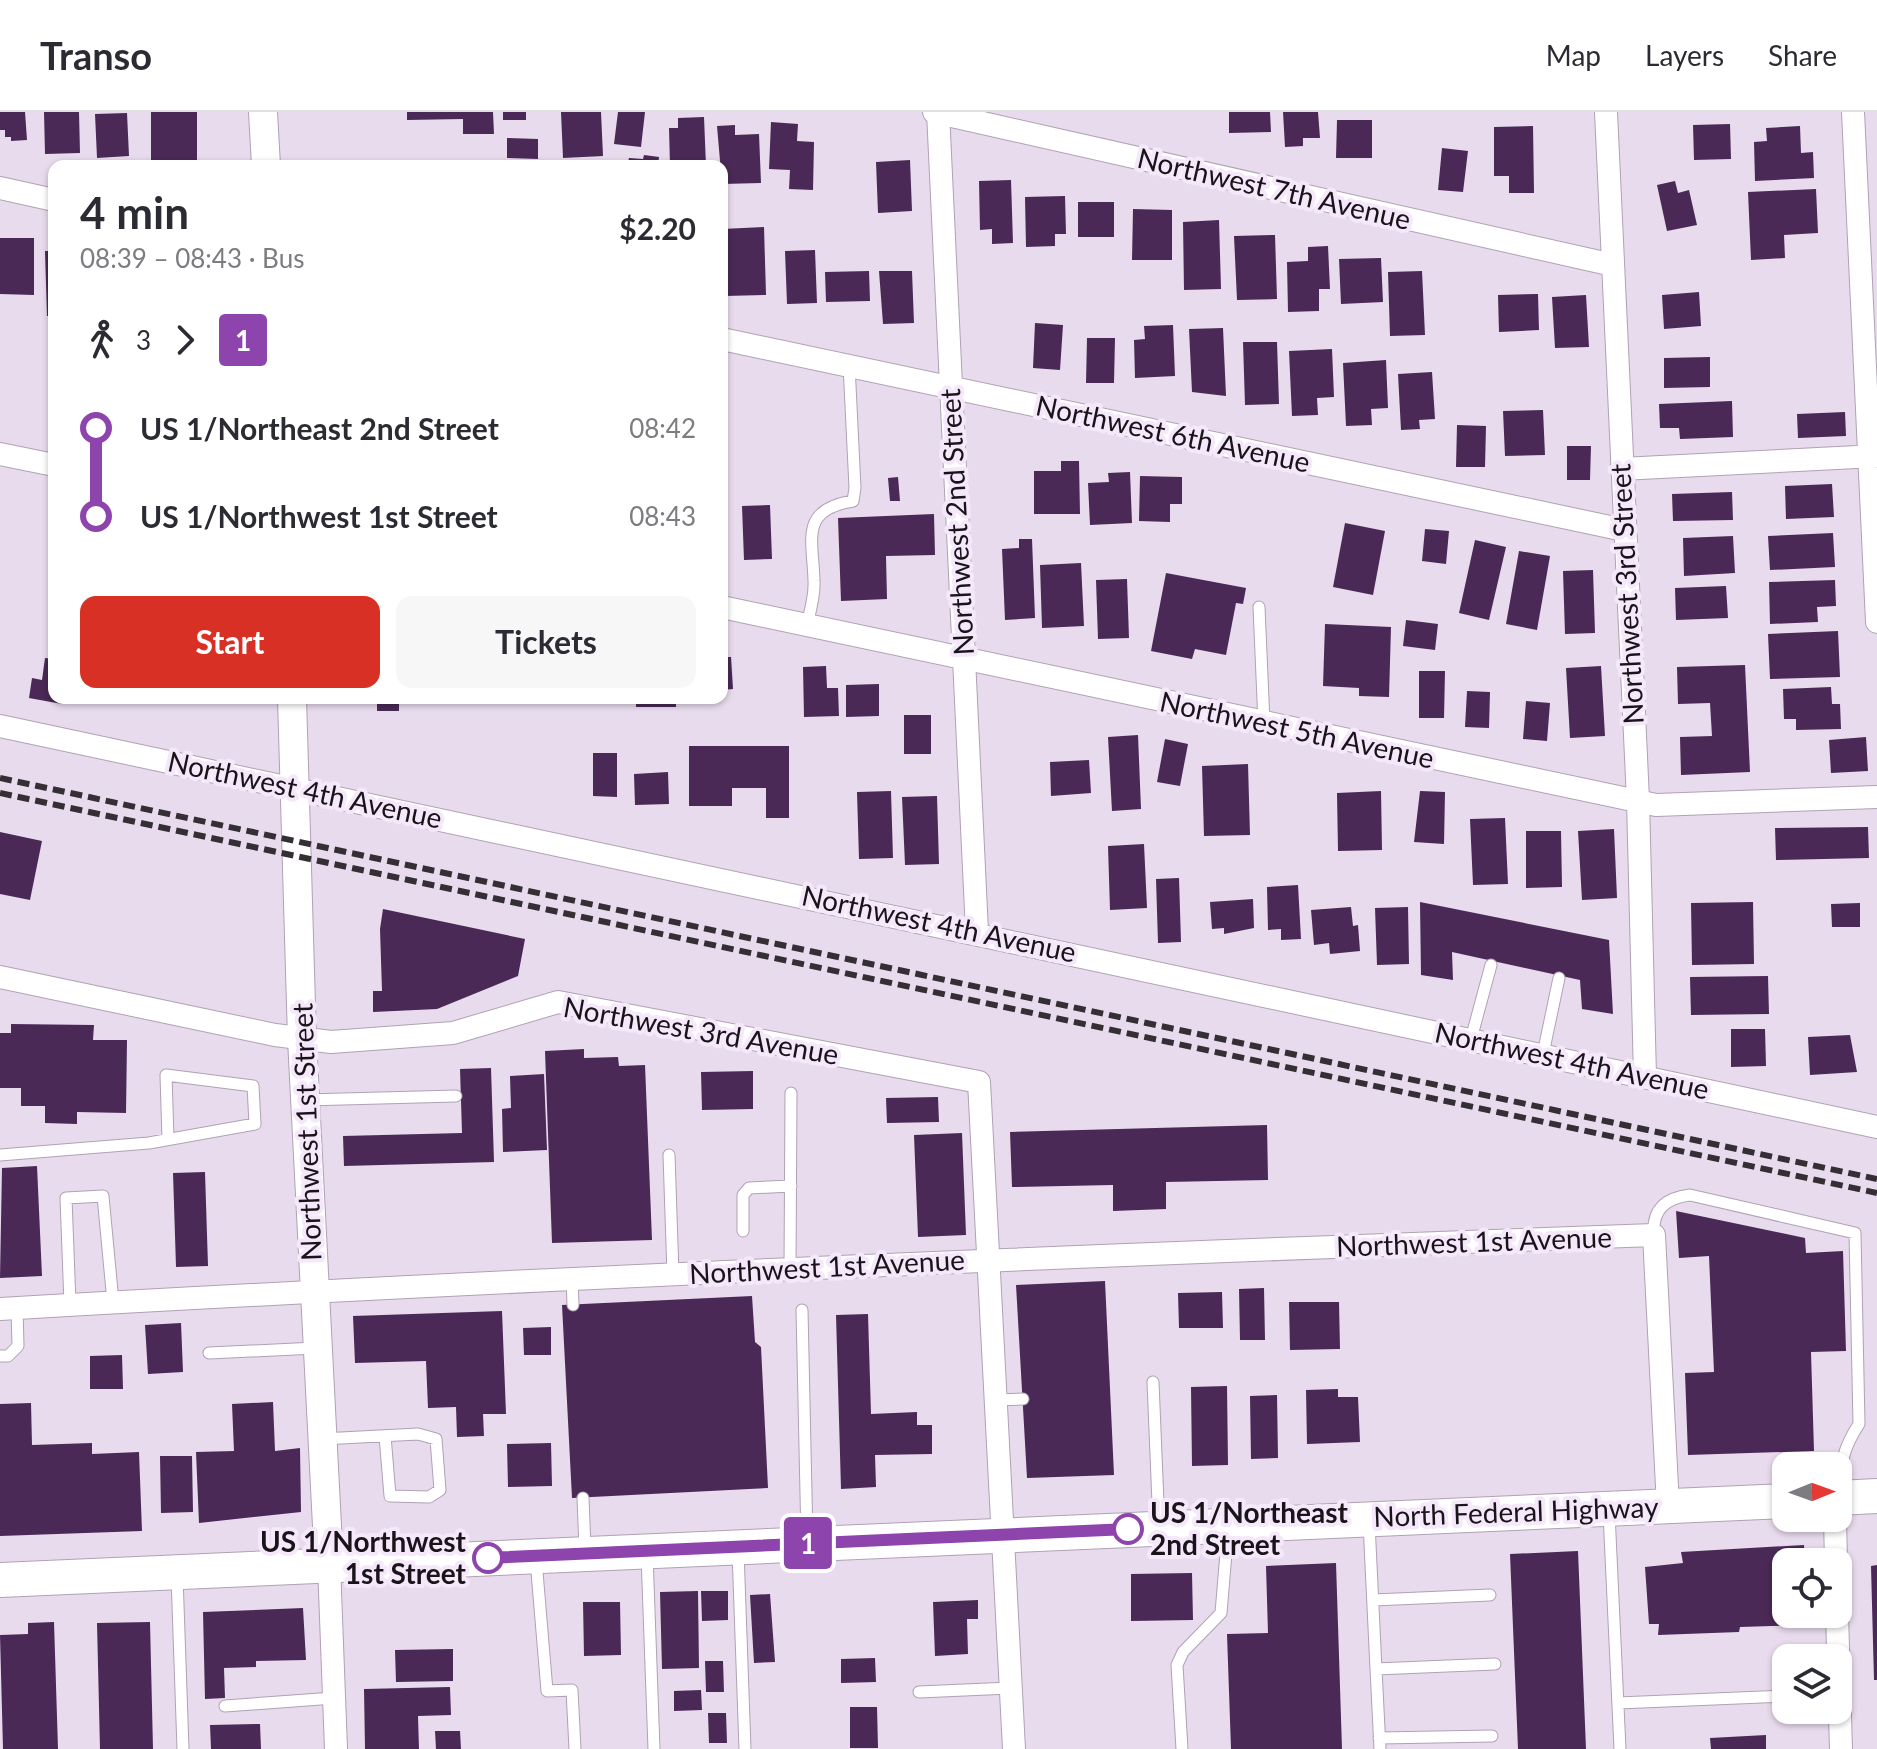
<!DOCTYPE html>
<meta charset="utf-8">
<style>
:root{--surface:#fff;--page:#f7f7f7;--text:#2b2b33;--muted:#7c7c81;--line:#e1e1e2;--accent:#d93025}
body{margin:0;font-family:Lato,sans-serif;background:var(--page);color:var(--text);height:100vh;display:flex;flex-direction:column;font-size:30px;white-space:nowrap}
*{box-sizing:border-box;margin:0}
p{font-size:26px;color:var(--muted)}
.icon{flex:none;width:44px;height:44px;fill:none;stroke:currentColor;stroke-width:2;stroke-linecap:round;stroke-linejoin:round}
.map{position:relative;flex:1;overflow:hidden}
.sheet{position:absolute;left:48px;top:48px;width:680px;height:544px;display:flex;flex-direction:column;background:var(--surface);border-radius:16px;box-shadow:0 2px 6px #0004}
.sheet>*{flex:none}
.badge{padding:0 16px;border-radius:6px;font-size:28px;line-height:52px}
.needle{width:52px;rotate:89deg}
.tools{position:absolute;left:1772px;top:1340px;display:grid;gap:16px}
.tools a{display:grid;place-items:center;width:80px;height:80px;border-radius:16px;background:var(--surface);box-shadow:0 2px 6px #0004;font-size:40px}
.map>.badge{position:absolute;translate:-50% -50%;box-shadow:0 0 0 4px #fff}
.legs{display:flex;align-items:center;gap:12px;height:88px;padding:0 32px;font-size:26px}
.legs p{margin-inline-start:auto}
.head{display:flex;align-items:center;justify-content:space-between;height:136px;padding:0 32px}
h1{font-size:44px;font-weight:700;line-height:60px}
.primary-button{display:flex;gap:16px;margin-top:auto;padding:16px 32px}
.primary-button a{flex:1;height:92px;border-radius:16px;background:var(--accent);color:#fff;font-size:32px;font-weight:700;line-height:92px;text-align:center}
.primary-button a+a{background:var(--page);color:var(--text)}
ul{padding:0 32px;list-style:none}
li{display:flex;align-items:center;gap:28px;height:88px;font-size:30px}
li i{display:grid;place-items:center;width:12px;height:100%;margin:0 10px;background:currentColor}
li i::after{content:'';width:20px;height:20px;margin:-10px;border:6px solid;border-radius:50%;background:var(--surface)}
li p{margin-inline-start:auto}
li:first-child i{background:linear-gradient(#0000 50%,currentColor 0)}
li:last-child i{background:linear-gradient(currentColor 50%,#0000 0)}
header{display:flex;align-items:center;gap:48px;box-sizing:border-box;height:112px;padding:0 40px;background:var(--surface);border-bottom:2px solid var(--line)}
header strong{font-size:38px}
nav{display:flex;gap:44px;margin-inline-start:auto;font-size:28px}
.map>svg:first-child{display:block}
</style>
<header>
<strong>Transo</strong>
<nav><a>Map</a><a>Layers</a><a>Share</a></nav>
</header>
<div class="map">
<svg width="1877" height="1637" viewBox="0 0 1877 1637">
<rect width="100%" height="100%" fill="#e8dbed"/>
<path fill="#4a2956" d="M0 0H25L27 28 11 29V25H5V18H0Z
M44 0H79L80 41 45 42Z
M151 0H197V54H151Z
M407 0H493L494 22H463V7L407 8Z
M503 0H526V8H503Z
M561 0H601L603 44 563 46Z
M618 0H645L641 35 614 32Z
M1229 0H1270L1271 20 1229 21Z
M1283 0H1318L1320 26H1303V34L1285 35Z
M127 1 129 44 97 46 95 2Z
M704 5 706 54H670L669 16H678V6Z
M1337 8H1372V46H1336Z
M771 10 798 12 797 29 814 30 813 78 789 77 790 58 769 57Z
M1730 12 1731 47 1694 48 1693 13Z
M735 13V23L759 22 761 71 722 72 717 14Z
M1533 14 1534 81H1509V64H1494V15Z
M1800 14 1801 41 1813 40 1814 66 1755 69 1754 30 1767 29 1766 16Z
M507 26 538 27V47L507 46Z
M1442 36 1468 39 1463 80 1438 78Z
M644 43 659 45 658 54H627L629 46 643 47Z
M910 48 912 99 878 101 876 50Z
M1011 68 1013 131 992 132V117L980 118 979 69Z
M1675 69 1678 81 1689 78 1697 113 1667 119 1657 73Z
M1816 77 1818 121 1784 123 1785 146 1751 148 1748 80Z
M1065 84 1066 122H1055V134L1026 135 1025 85Z
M1078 90H1114V125H1078Z
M1133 97 1172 98V148H1132Z
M1219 108 1221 177 1184 178 1183 110Z
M764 115 766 183 725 184 722 117Z
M1275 123 1277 187 1237 188 1234 124Z
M0 126H34V183L0 182Z
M1328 134 1330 177H1319V199L1288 200 1287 150 1308 149V135Z
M815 138 817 191 787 192 785 139Z
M45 139H54V204H47Z
M1381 146 1383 190 1341 192 1339 147Z
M869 159 870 189 826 190 825 160Z
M879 159H912L914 211 883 212Z
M1422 159 1425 223 1390 224 1388 160Z
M1699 180 1701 214 1664 217 1662 183Z
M1538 182 1539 218 1499 220 1498 183Z
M1586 183 1589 235 1555 236 1552 185Z
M1035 211 1063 213 1060 258 1033 256Z
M1173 213 1175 264 1135 266 1134 228 1145 227 1144 214Z
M1223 216 1226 284 1192 280 1189 217Z
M1087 226H1115L1114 271H1086Z
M1243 230H1277L1279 292 1245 293Z
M1332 237 1334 285 1317 286 1318 303 1292 304 1289 239Z
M1710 245V275L1664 276V246Z
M1386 248 1388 296 1371 297 1372 313 1346 314 1343 251Z
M54 250V302H51L49 251Z
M1432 260 1435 307 1419 308 1420 317 1401 318 1398 262Z
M1732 289 1733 325 1680 327 1679 316H1660L1659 292Z
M1543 298 1545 343 1505 344 1503 299Z
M1845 300 1846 324 1798 326 1797 302Z
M1457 313 1486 314 1485 355H1456Z
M1567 334H1591L1590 368H1567Z
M1061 349H1079L1080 402H1034V359H1061Z
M1130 360 1132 411 1090 413 1088 371 1109 370 1108 361Z
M1140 364 1182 365V392H1170V410L1139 409Z
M898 365 900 389H890L888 366Z
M1832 372 1834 405 1786 407 1785 374Z
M1732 380 1733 408 1673 409 1672 382Z
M770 393 772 447 744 448 742 394Z
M934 402 935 443 886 444 887 487 841 489 838 406Z
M1345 411 1385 419 1373 483 1333 475Z
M1425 417 1449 419 1446 452 1422 449Z
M1833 421 1835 455 1770 458 1768 424Z
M1733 424 1735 461 1684 464 1683 426Z
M1019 427H1032L1035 506 1005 508 1002 437 1019 436Z
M1475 428 1506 435 1489 508 1459 501Z
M1519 439 1550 444 1537 518 1506 512Z
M1081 451 1084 514 1042 516 1040 453Z
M1593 458 1595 521 1565 522 1563 459Z
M1166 461 1246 476 1243 492 1236 491 1226 543 1195 537 1192 547 1151 539Z
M1127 467 1129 526 1098 527 1096 468Z
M1835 468 1836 494 1817 495 1818 510 1770 512 1769 470Z
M1726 474 1728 506 1676 508 1675 476Z
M1406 508 1438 512 1435 538 1403 534Z
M1325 512 1391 515 1389 585 1359 584V576L1323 574Z
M1838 519 1840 565 1770 567 1768 522Z
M722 545H731L733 577 722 578Z
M45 546 54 547V586H63L62 592 29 586 32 566 42 568Z
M1745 553 1750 660 1681 663 1680 625 1712 624 1710 591 1678 592 1677 555Z
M826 554 827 576H838L839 604 804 605 803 555Z
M1601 554 1605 624 1570 626 1566 556Z
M1419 559H1445L1444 606H1419Z
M879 572V604L846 605V573Z
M1831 575 1832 592H1840L1841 617 1796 618V607H1784L1783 577Z
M1467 579 1490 580 1489 616 1465 615Z
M377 586H399V599H377Z
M636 586H676V595H636Z
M1526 589 1550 591 1547 629 1523 627Z
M904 603H931V642H904Z
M1138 623 1141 697 1112 699 1108 625Z
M1866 625 1868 659 1831 661 1829 628Z
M1165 627 1188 632 1180 674 1157 670Z
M689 634H789V706H766V676H732V694H689Z
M593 641H617V685L593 684Z
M1089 648 1091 681 1051 684 1050 650Z
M1248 652 1250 723 1204 724 1202 654Z
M668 660 669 692 635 693 634 662Z
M891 679 893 746 859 747 857 680Z
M1381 679 1382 738 1338 739 1337 681Z
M1420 679 1445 680 1444 732 1414 730Z
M937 684 939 752 905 753 902 685Z
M1505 706 1508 772 1473 773 1470 707Z
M1868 715 1869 746 1776 748 1775 716Z
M1614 717 1617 786 1582 788 1578 719Z
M1526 719H1561L1562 775 1526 776Z
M0 720 42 729 30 788 0 782Z
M1144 732 1147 796 1110 798 1108 734Z
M1179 766 1181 830 1158 831 1156 767Z
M1298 773 1301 827 1281 828V817L1268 818 1267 775Z
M1253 787 1254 816 1224 822V816L1212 817 1210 790Z
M1420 790 1609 828 1613 902 1582 897 1580 868 1452 840 1453 868 1421 863Z
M1753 790 1754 852 1692 853 1691 791Z
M1860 791V815H1832L1831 792Z
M1351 795 1353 814 1358 813 1360 839 1330 842 1329 831 1314 833 1311 798Z
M1408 795 1409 852 1377 853 1375 796Z
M383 797 525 827 518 864 437 897 373 900V879H382L380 817Z
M1768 864 1769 902 1691 903 1690 865Z
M11 912 94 913 93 928H127L126 1001 77 1000V1012L45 1011V994H21V976H0V921H11Z
M1731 917H1765L1766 954 1731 955Z
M1850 923 1857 960 1810 963 1808 925Z
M584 937V946L618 945 619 954 645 953 652 1128 552 1131 545 939Z
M491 956 494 1050 344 1054 343 1024 462 1021 460 957Z
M753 959V997L702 998 701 960Z
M544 962 547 1038 503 1040 502 997 511 996 510 964Z
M938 985 939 1010 887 1011 886 986Z
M1267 1013 1268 1068 1166 1070V1097L1113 1099V1073L1012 1075 1010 1020Z
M962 1021 966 1123 918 1125 914 1023Z
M37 1054 42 1164 0 1166 2 1056Z
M205 1060 208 1154 176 1155 173 1061Z
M1676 1099 1805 1126 1806 1141 1843 1139 1846 1239 1811 1240 1814 1339 1688 1343 1685 1261 1714 1260 1709 1144 1679 1146Z
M1105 1169 1114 1363 1027 1366 1016 1173Z
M1264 1176 1265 1228H1240L1239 1177Z
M1222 1180 1223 1216H1179L1178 1181Z
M752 1184 755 1230 761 1235 768 1376 572 1386 562 1193Z
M1289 1190H1339L1340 1237 1290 1238Z
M502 1199 506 1302H483L484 1324 457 1325 456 1295 428 1296 426 1249 355 1251 353 1204Z
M868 1202 871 1302 917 1300V1313H932V1342L875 1343 876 1375 841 1377 836 1203Z
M181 1211 183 1260 148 1262 145 1213Z
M551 1215V1243H524L523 1216Z
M122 1243 123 1277H90V1244Z
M1227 1274 1228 1353 1192 1354 1191 1275Z
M1338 1277V1285H1358L1360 1330 1307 1332 1306 1278Z
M1277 1283 1278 1346 1251 1347 1250 1284Z
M273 1290 275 1339 300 1336 301 1400 199 1411 196 1340 234 1339 232 1292Z
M31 1291 32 1333 92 1331V1342L139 1340 142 1419 0 1424V1292Z
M551 1331 552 1374 508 1375 507 1332Z
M160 1344H192L193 1400 161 1401Z
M1804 1433 1805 1450H1786V1502H1806V1513L1740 1515 1739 1520 1658 1523 1659 1512H1649L1645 1455 1683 1451 1681 1440Z
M1578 1439 1586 1637H1518L1510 1442Z
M1336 1451 1342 1637H1231L1227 1522 1268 1521 1266 1454Z
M1877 1453V1568H1874L1871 1454Z
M1192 1461 1193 1508 1131 1509V1462Z
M698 1479 699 1556 662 1557 660 1480Z
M701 1479H728V1508L702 1509Z
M770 1482 775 1550 754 1551 750 1483Z
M978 1488V1507H967L968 1542 935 1544 933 1490Z
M583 1490H620L621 1543 584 1544Z
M303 1496 306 1548 256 1549V1555L224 1556 225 1586 205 1587 203 1500Z
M54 1510 58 1637H3L0 1523 28 1522V1511Z
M150 1510 153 1637H100L97 1511Z
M453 1537V1569L396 1570 395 1538Z
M875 1546 876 1570 841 1571V1547Z
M705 1549H723L724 1580H706Z
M450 1575 451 1603 418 1604 419 1637H365L364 1577Z
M701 1578 702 1598 674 1599V1579Z
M850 1595H877L878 1636H850Z
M708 1601H726L727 1631H709Z
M260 1612 261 1637H211L210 1613Z
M435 1619H460L461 1637H436Z
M1766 1623V1637H1711L1710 1626Z"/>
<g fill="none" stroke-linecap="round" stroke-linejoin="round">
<defs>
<path id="service" d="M1259 495 1264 611
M807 513C810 499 815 484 814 469 813 427 799 398 853 389L855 376 849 253
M1471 927 1491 853
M1543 942 1559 866
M305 988 456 984
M0 1043 149 1031 255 1012 253 974 166 963 168 1027
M669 1043 673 1162
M743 1119V1083L749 1076 791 1074
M1654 1123C1652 1098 1665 1086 1690 1083L1855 1121 1859 1312C1843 1336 1840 1353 1840 1381
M790 1157 791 981
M572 1167 573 1193
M70 1192 66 1086 103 1084 113 1190
M802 1198 807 1427
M209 1241 316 1236
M0 1244H8L18 1234 17 1196
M1153 1270 1159 1415
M994 1288 1023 1287
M322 1327 418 1322 436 1327 440 1378 429 1385 390 1384 385 1324
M583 1386 585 1437
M1609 1401 1620 1637
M1369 1411 1376 1557 1495 1552
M738 1439 745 1637
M647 1443 654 1637
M536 1448 547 1579 572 1578 575 1637
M177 1464 183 1637
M1373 1488 1490 1483
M1376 1557 1380 1637
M919 1580 1010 1576
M1618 1591 1786 1584
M225 1594 334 1586
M1379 1626 1492 1624
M1182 1637 1177 1553 1183 1540 1221 1501 1228 1417"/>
<path id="minor" d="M934 0 1613 153
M938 0 977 820
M1606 0 1638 688 1645 965
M1853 0 1877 510
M0 76 54 88
M722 227 1624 418
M0 342 54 353
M1621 357 1877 344
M722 495 1656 693 1877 685
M0 614 1877 1015
M0 865 275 923 331 930 453 921 558 890 979 970 1014 1637
M0 1197C551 1165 1102 1143 1654 1123L1668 1394
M1835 1406 1836 1450
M329 1453 336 1637
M1837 1502 1841 1637"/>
<path id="tertiary" d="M263 0 266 54
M292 586 302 927 329 1453"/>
<path id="primary" d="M1838 1386 1877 1384
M0 1468 1786 1389"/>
</defs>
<use href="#service" stroke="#afa2b4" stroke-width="13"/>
<use href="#minor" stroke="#afa2b4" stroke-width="24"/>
<use href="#tertiary" stroke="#afa2b4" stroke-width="30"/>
<use href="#primary" stroke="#afa2b4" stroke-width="36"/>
<use href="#service" stroke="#fff" stroke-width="11"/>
<use href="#minor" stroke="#fff" stroke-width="22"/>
<use href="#tertiary" stroke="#fff" stroke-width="28"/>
<use href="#primary" stroke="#fff" stroke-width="34"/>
<path stroke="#342e35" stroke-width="6" stroke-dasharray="12 6" stroke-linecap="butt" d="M0 666 1877 1067
M0 681 1877 1081"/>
</g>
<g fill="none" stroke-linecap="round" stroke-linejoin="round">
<defs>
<path id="line-1" d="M488 1446 1128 1417"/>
</defs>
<use href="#line-1" stroke="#fff" stroke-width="18"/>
<use href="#line-1" stroke="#8e44ad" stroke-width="12"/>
</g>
<g fill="#fff" stroke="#8e44ad" stroke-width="4">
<circle cx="1128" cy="1417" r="14"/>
<circle cx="488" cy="1446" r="14"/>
</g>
<g text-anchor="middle" stroke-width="8" stroke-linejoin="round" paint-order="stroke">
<g font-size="28" fill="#19141a" stroke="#f5e8fb">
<text transform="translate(1274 77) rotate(13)" y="10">Northwest 7th Avenue</text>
<text transform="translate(1173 322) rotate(12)" y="10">Northwest 6th Avenue</text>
<text transform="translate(957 410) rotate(-93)" y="10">Northwest 2nd Street</text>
<text transform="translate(1627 482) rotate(-93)" y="10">Northwest 3rd Street</text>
<text transform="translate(1297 618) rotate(12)" y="10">Northwest 5th Avenue</text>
<text transform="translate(305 678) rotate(12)" y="10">Northwest 4th Avenue</text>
<text transform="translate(939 812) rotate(12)" y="10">Northwest 4th Avenue</text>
<text transform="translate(701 919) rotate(10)" y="10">Northwest 3rd Avenue</text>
<text transform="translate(1572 949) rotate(12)" y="10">Northwest 4th Avenue</text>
<text transform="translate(307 1020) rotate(-92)" y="10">Northwest 1st Street</text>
<text transform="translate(1474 1130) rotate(-2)" y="10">Northwest 1st Avenue</text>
<text transform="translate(827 1155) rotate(-3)" y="10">Northwest 1st Avenue</text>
<text transform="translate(1516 1400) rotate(-2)" y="10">North Federal Highway</text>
</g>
<g font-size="28" font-weight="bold" fill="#19141a" stroke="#f5e8fb" text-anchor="start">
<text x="1150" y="1411">US 1/Northeast<tspan x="1150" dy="32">2nd Street</tspan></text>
<text x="466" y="1440" text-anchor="end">US 1/Northwest<tspan x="466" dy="32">1st Street</tspan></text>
</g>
</g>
</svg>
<div class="tools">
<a><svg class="needle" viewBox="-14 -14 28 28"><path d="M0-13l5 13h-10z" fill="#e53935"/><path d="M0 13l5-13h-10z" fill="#7c7c81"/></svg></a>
<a><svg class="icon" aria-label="locate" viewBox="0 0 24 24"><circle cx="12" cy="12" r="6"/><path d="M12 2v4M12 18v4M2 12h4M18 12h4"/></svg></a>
<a><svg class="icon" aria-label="layers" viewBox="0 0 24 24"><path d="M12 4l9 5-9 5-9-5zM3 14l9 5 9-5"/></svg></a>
</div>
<b class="badge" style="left:808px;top:1431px;background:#8e44ad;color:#fff">1</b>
<section class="sheet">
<div class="head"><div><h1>4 min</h1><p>08:39 – 08:43 · Bus</p></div><b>$2.20</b></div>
<div class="legs"><svg class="icon" aria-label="walk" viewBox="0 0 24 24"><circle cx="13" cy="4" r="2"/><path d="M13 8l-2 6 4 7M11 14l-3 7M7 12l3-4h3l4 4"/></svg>3<svg class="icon" aria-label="forward" viewBox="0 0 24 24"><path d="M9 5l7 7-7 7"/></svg><b class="badge" style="background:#8e44ad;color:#fff">1</b></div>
<ul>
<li><i style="color:#8e44ad"></i><b>US 1/Northeast 2nd Street</b><p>08:42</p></li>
<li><i style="color:#8e44ad"></i><b>US 1/Northwest 1st Street</b><p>08:43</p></li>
</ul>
<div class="primary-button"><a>Start</a><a>Tickets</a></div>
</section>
</div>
